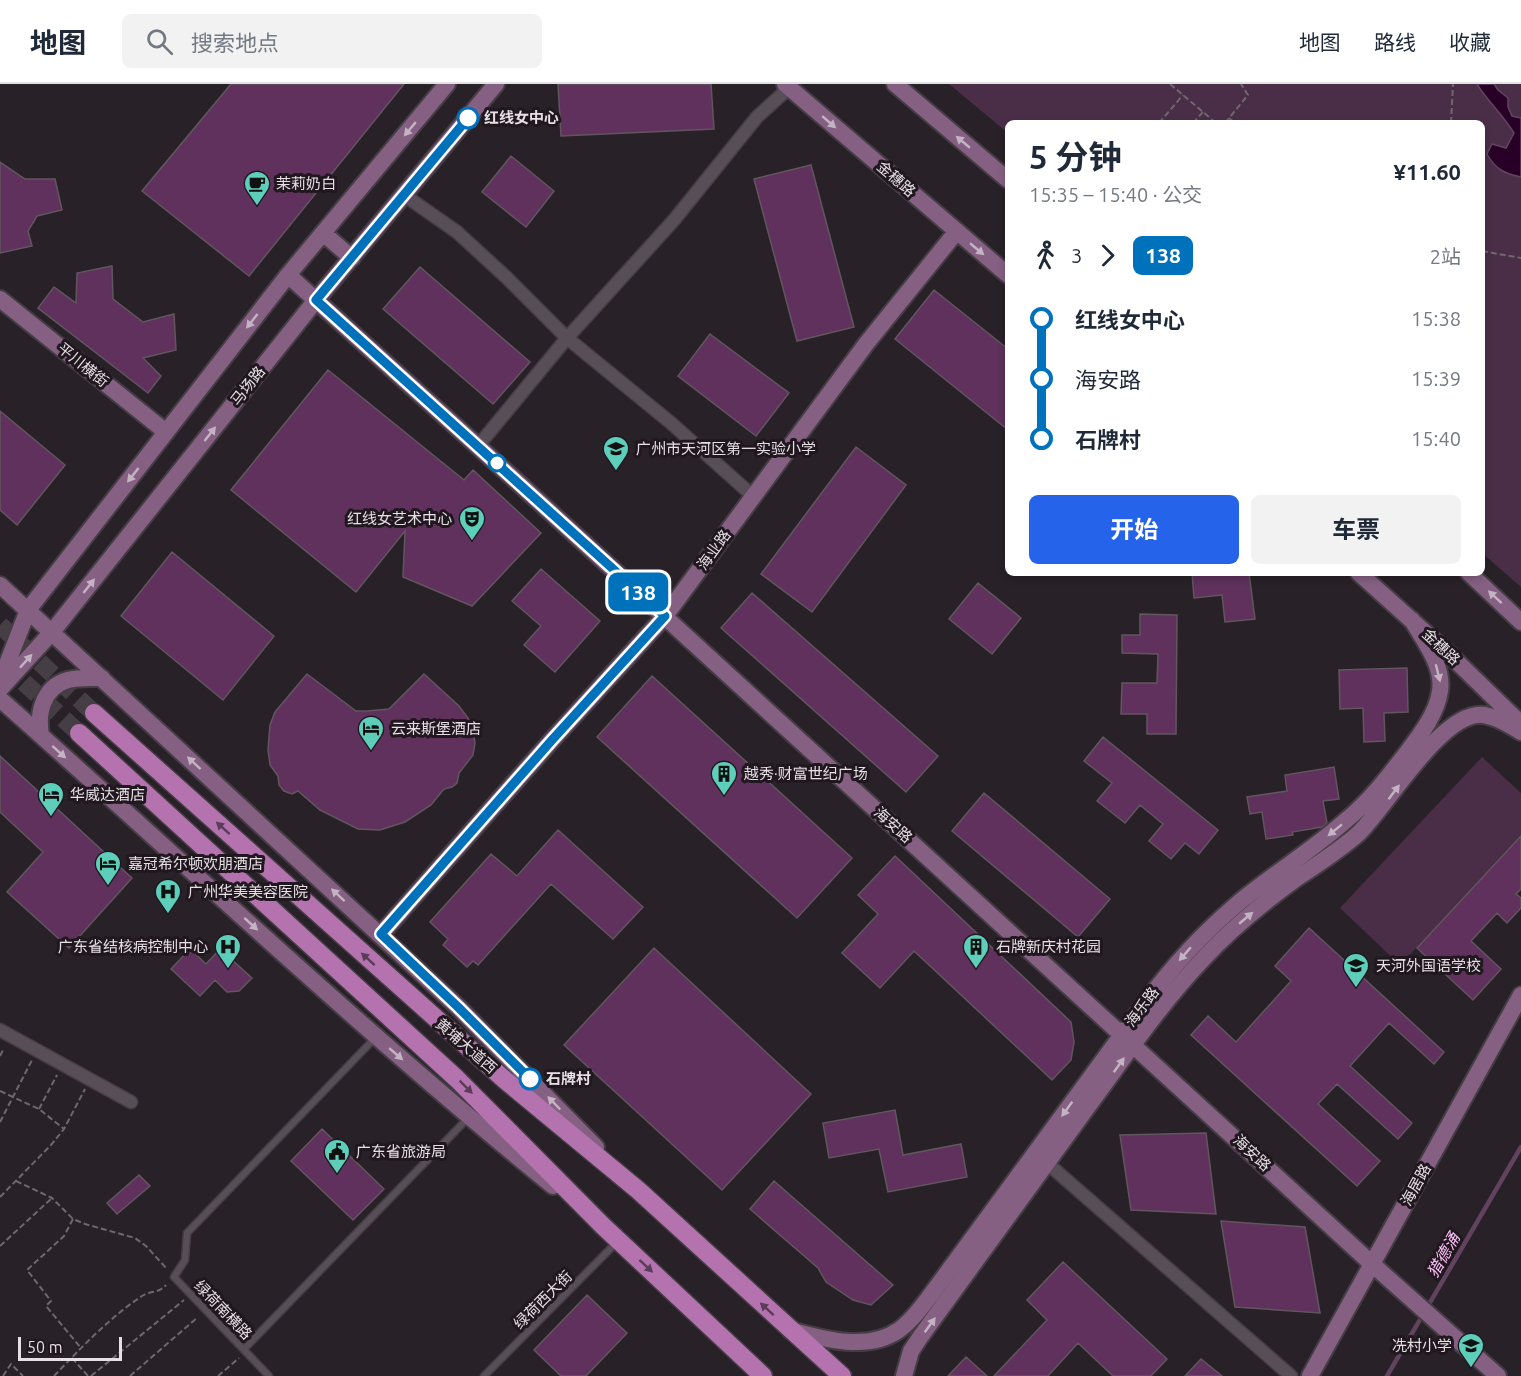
<!DOCTYPE html>
<html lang="zh">
<meta charset="utf-8">
<style>
:root{--surface:#fff;--page:#f2f2f3;--text:#1f2937;--muted:#747a83;--line:#e0e1e3;--accent:#2563eb}
body{margin:0;font-family:Ubuntu,"Noto Sans SC",sans-serif;background:var(--page);color:var(--text);height:100vh;display:flex;flex-direction:column;font-size:22px;white-space:nowrap}
*{box-sizing:border-box;margin:0}
p{font-size:20px;color:var(--muted)}
.icon{flex:none;width:33px;height:33px;fill:none;stroke:currentColor;stroke-width:2;stroke-linecap:round;stroke-linejoin:round}
.map{position:relative;flex:1;overflow:hidden}
.drawer{position:absolute;left:1005px;top:36px;width:480px;height:456px;display:flex;flex-direction:column;background:var(--surface);border-radius:9px;box-shadow:0 3px 9px #0003}
.drawer>*{flex:none}
.badge{padding:0 12px;border-radius:9px;font-size:21px;line-height:39px}
.scale{position:absolute;left:18px;bottom:15px;width:104px;box-sizing:border-box;padding-left:6px;border:3px solid #e6e0e5;border-top:0;font-size:16px;line-height:21px;white-space:nowrap;color:#e6e0e5;-webkit-text-stroke:4px #20171f;paint-order:stroke}
.map>.badge{position:absolute;translate:-50% -50%;box-shadow:0 0 0 3px #fff}
.legs{display:flex;align-items:center;gap:9px;height:66px;padding:0 24px;font-size:20px}
.legs p{margin-inline-start:auto}
.overview{display:flex;align-items:center;justify-content:space-between;height:102px;padding:0 24px}
h1{font-size:33px;font-weight:700;line-height:45px}
.primary-button{display:flex;gap:12px;margin-top:auto;padding:12px 24px}
.primary-button a{flex:1;height:69px;border-radius:9px;background:var(--accent);color:#fff;font-size:24px;font-weight:700;line-height:69px;text-align:center}
.primary-button a+a{background:var(--page);color:var(--text)}
ul{padding:0 24px;list-style:none}
li{display:flex;align-items:center;gap:21px;height:60px;font-size:22px}
li i{display:grid;place-items:center;width:9px;height:100%;margin:0 8px;background:currentColor}
li i::after{content:'';width:15px;height:15px;margin:-8px;border:4px solid;border-radius:50%;background:var(--surface)}
li p{margin-inline-start:auto}
li:first-child i{background:linear-gradient(#0000 50%,currentColor 0)}
li:last-child i{background:linear-gradient(currentColor 50%,#0000 0)}
header{display:flex;align-items:center;gap:36px;box-sizing:border-box;height:84px;padding:0 30px;background:var(--surface);border-bottom:2px solid var(--line)}
header strong{font-size:28px}
nav{display:flex;gap:33px;margin-inline-start:auto;font-size:21px}
.search{width:420px;height:54px;background:var(--page);display:flex;align-items:center;gap:15px;box-sizing:border-box;padding:0 21px;border-radius:9px;color:var(--muted);font-size:22px}
.map>svg:first-child{display:block}
</style>
<header>
<strong>地图</strong>
<div class="search"><svg class="icon" aria-label="search" viewBox="0 0 24 24"><circle cx="10" cy="10" r="6"/><path d="M15 15l6 6"/></svg>搜索地点</div>
<nav><a>地图</a><a>路线</a><a>收藏</a></nav>
</header>
<div class="map">
<svg width="1521" height="1292" viewBox="0 0 1521 1292">
<rect width="100%" height="100%" fill="#292128"/>
<path fill="#4a2e47" d="M949 0H1521V503L1482 469V39H1008V49Z
M1482 673 1521 709V753L1400 881 1340 824Z"/>
<path fill="#280027" stroke="#614360" stroke-width="1.5" d="M1477 0H1494L1498 6 1508 14V23L1512 32 1521 34V93C1505 90 1495 85 1487 70L1492 60 1506 64 1514 49C1502 29 1488 18 1477 0Z"/>
<g fill="none" stroke-linecap="round" stroke-linejoin="round">
<path stroke="#614360" stroke-width="4.5" d="M1387 1292 1521 1063"/>
</g>
<path fill="#5f315c" stroke="#61565f" stroke-width="1.5" d="M231 0H404L249 192 142 107Z
M558 0H711L714 45 561 52Z
M511 72 554 107 526 143 482 108Z
M0 78 25 95H55L62 126 37 132 28 147 32 162 0 169Z
M811 81 854 243 797 257 754 95Z
M112 182 113 215 143 238 174 230 176 266 143 274 161 292 148 309 38 224 54 203 76 219 77 189Z
M420 183 530 278 493 320 383 225Z
M934 206 1008 265V346L895 255Z
M710 250 789 309 756 352 678 292Z
M328 286 464 396 473 386 541 449 472 522 403 493 405 447 356 508 231 406Z
M0 327 65 381 17 441 0 426Z
M856 363 906 401 812 528 761 490Z
M172 468 274 552 223 616 121 532Z
M541 485 600 537 555 588 524 561 541 542 512 517Z
M1192 489H1249L1255 535 1225 538 1222 511 1194 514Z
M978 499 1021 534 992 570 949 535Z
M752 509 938 672 906 708 721 544Z
M1140 530 1177 531 1176 650H1147V630H1121L1122 599H1157L1158 570 1122 569V551H1140Z
M1407 584 1408 628 1384 629 1385 657 1364 658 1363 624 1340 625 1339 586Z
M307 590 356 627H367L389 625 424 590 459 622 468 634 473 647 475 659 473 671 459 689 457 699 452 703 444 705 431 721 405 738 380 746 358 745 320 726 298 707 292 710 284 707 279 701 278 692 270 681 268 666 270 641 275 628Z
M652 592 852 774 797 834 597 653Z
M1103 653 1218 746 1199 770 1185 759 1171 775 1149 757 1163 740 1140 721 1125 739 1097 717 1112 699 1084 677Z
M0 672 132 794 69 864 7 808 43 768 0 728Z
M1334 683 1339 715 1323 717 1327 739 1322 743 1292 748 1293 751 1266 755 1262 728 1250 730 1247 713 1287 707 1285 691Z
M984 709 1110 815 1078 853 952 747Z
M558 746 643 823 613 855 551 800 478 881 473 877 467 883 443 861 448 855 430 838 491 770 517 792Z
M1521 752V805L1516 810 1521 814V824L1507 839 1497 829 1471 857 1501 885 1473 916 1417 864Z
M895 772 1071 938 1074 958 1071 976 1052 996 914 867 880 904 842 869 878 830 858 811Z
M1309 844 1444 968 1434 980 1389 939 1350 982 1412 1039 1398 1055 1337 1000 1318 1020 1380 1077 1357 1102 1191 951 1208 932 1236 958 1291 897 1275 882Z
M654 864 811 1010 722 1106 564 961Z
M190 865 206 880 220 865 252 894 239 907 227 908 215 896 200 912 171 885Z
M895 1026 903 1071 961 1060 967 1093 888 1108 879 1065 829 1074 823 1039Z
M322 1045 384 1105 353 1136 291 1077Z
M1206 1049 1216 1130 1131 1126 1120 1051Z
M139 1091 150 1102 117 1130 107 1119Z
M774 1097 893 1201 871 1221 853 1216 826 1198 818 1184 750 1125Z
M1221 1137 1305 1143 1320 1229 1235 1223Z
M1063 1178 1167 1275 1151 1292H1113L1078 1259 1048 1292H994L1047 1236 1027 1216Z
M587 1211 627 1249 586 1292H561L534 1266Z
M966 1273 987 1292H948Z
M1201 1275 1222 1292H1185Z"/>
<g fill="none" stroke-linecap="round" stroke-linejoin="round">
<path stroke="#453e44" stroke-width="18" stroke-dasharray="18 9" stroke-linecap="butt" d="M0 541 94 629
M4 580 79 649"/>
<defs>
<path id="lane" d="M244 1265 469 1033
M269 1292 174 1193 185 1176 187 1149 375 954
M484 1292 616 1159"/>
<path id="street" d="M404 111 457 148 506 193 567 254 671 339 753 412
M478 362 567 254 674 136 757 33 789 4
M0 946 131 1018
M1047 1079 1291 1292"/>
<path id="secondary" d="M785 0 1008 191
M895 0 1008 96
M323 149 352 174
M288 191 524 404 1372 1180 1498 1292
M0 215 166 348
M1359 489 1449 570 1521 640
M1469 489 1521 538
M0 501 458 923 596 1063
M0 598 28 526 288 191 447 0
M0 605 52 548 316 216 496 0
M0 615C184 778 362 947 553 1102
M41 651C37 629 43 603 68 596 79 593 91 594 102 594
M381 850 552 656 665 532 866 260 957 147
M790 1246C823 1255 868 1268 899 1246 913 1236 923 1221 933 1208L1146 918C1172 883 1202 850 1236 821 1270 792 1310 768 1344 738 1369 718 1389 692 1408 667 1421 650 1437 629 1440 607 1444 582 1424 557 1412 536
M904 1292 911 1267 921 1252C977 1175 1033 1098 1089 1021 1126 971 1161 919 1204 874 1231 845 1264 818 1297 794 1318 780 1340 766 1359 749 1387 722 1443 625 1484 631 1497 633 1510 641 1521 648
M1310 1292 1521 911"/>
<path id="primary" d="M94 629 505 996 638 1106 842 1292
M79 649 457 995 603 1142 763 1292"/>
</defs>
<use href="#lane" stroke="#453d44" stroke-width="9"/>
<use href="#street" stroke="#453d44" stroke-width="15"/>
<use href="#secondary" stroke="#453d44" stroke-width="20"/>
<use href="#primary" stroke="#453d44" stroke-width="21"/>
<path stroke="#6e676d" stroke-width="2" stroke-dasharray="6 3" stroke-linecap="butt" d="M1170 0 1216 39
M1229 34 1235 39
M1159 39 1183 11
M1193 39 1203 28
M1225 39 1248 11 1241 0
M1451 39 1453 0
M1482 167 1521 174
M0 972 4 964
M0 1007 39 1025 64 1045
M39 1025 57 991
M0 1038 32 976
M16 1097 52 1114 73 1135 85 1140 135 1154 146 1162 167 1185
M0 1113 51 1061 64 1045 85 1005
M73 1135 64 1152 27 1186 51 1217 46 1222 81 1264
M0 1162 52 1114
M72 1274 88 1292
M3 1292 11 1280 23 1292
M54 1292C81 1264 109 1234 142 1212 151 1206 158 1210 166 1201
M91 1292 184 1216
M130 1292 198 1233
M218 1292 239 1274"/>
<use href="#lane" stroke="#584e57" stroke-width="6"/>
<use href="#street" stroke="#584e57" stroke-width="12"/>
<use href="#secondary" stroke="#866083" stroke-width="16"/>
<use href="#primary" stroke="#b473af" stroke-width="18"/>
</g>
<defs><path id="oneway-solid" d="M-6-.8H1V-3.2L6.5 0L1 3.2V.8H-6Z" transform="scale(1.5)"/></defs>
<g fill="#c4b3c3">
<use href="#oneway-solid" transform="translate(829 38) rotate(41)"/>
<use href="#oneway-solid" transform="translate(410 45) rotate(130)"/>
<use href="#oneway-solid" transform="translate(963 58) rotate(-140)"/>
<use href="#oneway-solid" transform="translate(977 165) rotate(40)"/>
<use href="#oneway-solid" transform="translate(252 237) rotate(128)"/>
<use href="#oneway-solid" transform="translate(210 350) rotate(-52)"/>
<use href="#oneway-solid" transform="translate(133 391) rotate(128)"/>
<use href="#oneway-solid" transform="translate(89 502) rotate(-52)"/>
<use href="#oneway-solid" transform="translate(1495 513) rotate(-137)"/>
<use href="#oneway-solid" transform="translate(26 577) rotate(-48)"/>
<use href="#oneway-solid" transform="translate(1438 589) rotate(76)"/>
<use href="#oneway-solid" transform="translate(59 668) rotate(42)"/>
<use href="#oneway-solid" transform="translate(194 679) rotate(-137)"/>
<use href="#oneway-solid" transform="translate(1394 708) rotate(-53)"/>
<use href="#oneway-solid" transform="translate(1335 746) rotate(141)"/>
<use href="#oneway-solid" transform="translate(338 811) rotate(-137)"/>
<use href="#oneway-solid" transform="translate(1246 834) rotate(-40)"/>
<use href="#oneway-solid" transform="translate(251 840) rotate(42)"/>
<use href="#oneway-solid" transform="translate(1185 870) rotate(131)"/>
<use href="#oneway-solid" transform="translate(396 970) rotate(41)"/>
<use href="#oneway-solid" transform="translate(1119 981) rotate(-54)"/>
<use href="#oneway-solid" transform="translate(554 1019) rotate(-134)"/>
<use href="#oneway-solid" transform="translate(1067 1025) rotate(126)"/>
<use href="#oneway-solid" transform="translate(930 1241) rotate(-54)"/>
</g>
<g fill="#5b3c59">
<use href="#oneway-solid" transform="translate(223 744) rotate(-138)"/>
<use href="#oneway-solid" transform="translate(368 875) rotate(-138)"/>
<use href="#oneway-solid" transform="translate(466 1003) rotate(45)"/>
<use href="#oneway-solid" transform="translate(646 1182) rotate(43)"/>
<use href="#oneway-solid" transform="translate(767 1225) rotate(-138)"/>
</g>
<g fill="none" stroke-linecap="round" stroke-linejoin="round">
<defs>
<path id="line-1" d="M468 34 316 216 665 532 552 656 381 850 458 923 530 995"/>
</defs>
<use href="#line-1" stroke="#fff" stroke-width="14"/>
<use href="#line-1" stroke="#0072bc" stroke-width="9"/>
</g>
<defs>
<symbol id="cafe-pin" viewBox="-11 -11 22 30"><path d="M0 17L-7.5 6A9.5 9.5 0 1 1 7.5 6Z" fill="#5dceb9" stroke="#20171f"/><path d="M-5.5-4.5H6V0H3Q3 3.5 0 3.5H-2.5Q-5.5 3.5-5.5 0ZM3-3.2v2h1.7v-2ZM-6 4.5H4V6H-6Z" fill="#111"/></symbol>
<symbol id="school-pin" viewBox="-11 -11 22 30"><path d="M0 17L-7.5 6A9.5 9.5 0 1 1 7.5 6Z" fill="#5dceb9" stroke="#20171f"/><path d="M0-5L7-2L0 1L-7-2ZM-4 1L0 2.5L4 1V4Q0 6-4 4Z" fill="#111"/></symbol>
<symbol id="theatre-pin" viewBox="-11 -11 22 30"><path d="M0 17L-7.5 6A9.5 9.5 0 1 1 7.5 6Z" fill="#5dceb9" stroke="#20171f"/><path d="M-5-5.5Q0-4 5-5.5V0Q5 5 0 6Q-5 5-5 0ZM-3.3-2.5H-1v1.5H-3.3ZM1-2.5H3.3v1.5H1ZM-2.8 1Q0 5.5 2.8 1Z" fill="#111"/></symbol>
<symbol id="hotel-pin" viewBox="-11 -11 22 30"><path d="M0 17L-7.5 6A9.5 9.5 0 1 1 7.5 6Z" fill="#5dceb9" stroke="#20171f"/><path d="M-6-4.5h1.5V1H6V5H4.5V3h-9V5H-6ZM-4 0a1.8 1.8 0 1 1 3.6 0ZM.5 0V-2.5h3Q6-2.5 6 0Z" fill="#111"/></symbol>
<symbol id="building-pin" viewBox="-11 -11 22 30"><path d="M0 17L-7.5 6A9.5 9.5 0 1 1 7.5 6Z" fill="#5dceb9" stroke="#20171f"/><path d="M-4-6H4V6H1V3H-1V6H-4ZM-2.5-4.3h1.7v1.8h-1.7ZM.8-4.3h1.7v1.8H.8ZM-2.5-1h1.7V.8h-1.7ZM.8-1h1.7V.8H.8Z" fill="#111"/></symbol>
<symbol id="hospital-pin" viewBox="-11 -11 22 30"><path d="M0 17L-7.5 6A9.5 9.5 0 1 1 7.5 6Z" fill="#5dceb9" stroke="#20171f"/><path d="M-5-5h3v3.5h4V-5h3V5h-3V1.5h-4V5h-3Z" fill="#111"/></symbol>
<symbol id="civic-pin" viewBox="-11 -11 22 30"><path d="M0 17L-7.5 6A9.5 9.5 0 1 1 7.5 6Z" fill="#5dceb9" stroke="#20171f"/><path d="M-.6-6.5H3V-4.5H.6V-3L4-1V1h2V6H-6V1h2V-1L-.6-3ZM-1.2 2.5V6h2.4V2.5Z" fill="#111"/></symbol>
</defs>
<g fill-rule="evenodd">
<use href="#cafe-pin" x="242" y="85" width="30" height="40"/>
<use href="#school-pin" x="601" y="350" width="30" height="40"/>
<use href="#theatre-pin" x="457" y="420" width="30" height="40"/>
<use href="#hotel-pin" x="356" y="630" width="30" height="40"/>
<use href="#building-pin" x="709" y="675" width="30" height="40"/>
<use href="#hotel-pin" x="36" y="696" width="30" height="40"/>
<use href="#hotel-pin" x="93" y="765" width="30" height="40"/>
<use href="#hospital-pin" x="153" y="793" width="30" height="40"/>
<use href="#hospital-pin" x="213" y="848" width="30" height="40"/>
<use href="#building-pin" x="961" y="848" width="30" height="40"/>
<use href="#school-pin" x="1341" y="867" width="30" height="40"/>
<use href="#civic-pin" x="322" y="1053" width="30" height="40"/>
<use href="#school-pin" x="1456" y="1247" width="30" height="40"/>
</g>
<g fill="#fff" stroke="#0072bc" stroke-width="3">
<circle cx="468" cy="34" r="10"/>
<circle cx="497" cy="379" r="8"/>
<circle cx="530" cy="995" r="10"/>
</g>
<g text-anchor="middle" stroke-width="6" stroke-linejoin="round" paint-order="stroke">
<g font-size="15" font-weight="bold" fill="#e6e0e5" stroke="#20171f" text-anchor="start">
<text x="484" y="39">红线女中心</text>
<text x="546" y="1000">石牌村</text>
</g>
<g font-size="15" fill="#e6e0e5" stroke="#20171f">
<text transform="translate(896 95) rotate(41)" y="5">金穗路</text>
<text transform="translate(83 281) rotate(39)" y="5">平川横街</text>
<text transform="translate(248 302) rotate(-52)" y="5">马场路</text>
<text transform="translate(714 466) rotate(-54)" y="5">海业路</text>
<text transform="translate(1441 563) rotate(43)" y="5">金穗路</text>
<text transform="translate(893 741) rotate(42)" y="5">海安路</text>
<text transform="translate(1142 923) rotate(-53)" y="5">海乐路</text>
<text transform="translate(466 962) rotate(41)" y="5">黄埔大道西</text>
<text transform="translate(1252 1069) rotate(43)" y="5">海安路</text>
<text transform="translate(1416 1101) rotate(-61)" y="5">海居路</text>
<text transform="translate(543 1216) rotate(-45)" y="5">绿荷西大街</text>
<text transform="translate(223 1226) rotate(46)" y="5">绿荷南横路</text>
</g>
<g font-size="15" fill="#e6e0e5" stroke="#20171f" text-anchor="start">
<text x="276" y="105">茉莉奶白</text>
<text x="636" y="370">广州市天河区第一实验小学</text>
<text x="452" y="440" text-anchor="end">红线女艺术中心</text>
<text x="391" y="650">云来斯堡酒店</text>
<text x="744" y="695">越秀·财富世纪广场</text>
<text x="70" y="716">华威达酒店</text>
<text x="128" y="785">嘉冠希尔顿欢朋酒店</text>
<text x="188" y="813">广州华美美容医院</text>
<text x="208" y="868" text-anchor="end">广东省结核病控制中心</text>
<text x="996" y="868">石牌新庆村花园</text>
<text x="1376" y="887">天河外国语学校</text>
<text x="356" y="1073">广东省旅游局</text>
<text x="1452" y="1267" text-anchor="end">冼村小学</text>
</g>
<g font-size="16" font-style="italic" fill="#fbc0f5" stroke="#20171f">
<text transform="translate(1443 1171) rotate(-60)" y="6">猎德涌</text>
</g>
</g>
</svg>
<div class="scale">50 m</div>
<b class="badge" style="left:638px;top:508px;background:#0072bc;color:#fff">138</b>
<section class="drawer">
<div class="overview"><div><h1>5 分钟</h1><p>15:35 – 15:40 · 公交</p></div><b>¥11.60</b></div>
<div class="legs"><svg class="icon" aria-label="walk" viewBox="0 0 24 24"><circle cx="13" cy="4" r="2"/><path d="M13 8l-2 6 4 7M11 14l-3 7M7 12l3-4h3l4 4"/></svg>3<svg class="icon" aria-label="forward" viewBox="0 0 24 24"><path d="M9 5l7 7-7 7"/></svg><b class="badge" style="background:#0072bc;color:#fff">138</b><p>2站</p></div>
<ul>
<li><i style="color:#0072bc"></i><b>红线女中心</b><p>15:38</p></li>
<li><i style="color:#0072bc"></i><span>海安路</span><p>15:39</p></li>
<li><i style="color:#0072bc"></i><b>石牌村</b><p>15:40</p></li>
</ul>
<div class="primary-button"><a>开始</a><a>车票</a></div>
</section>
</div>
